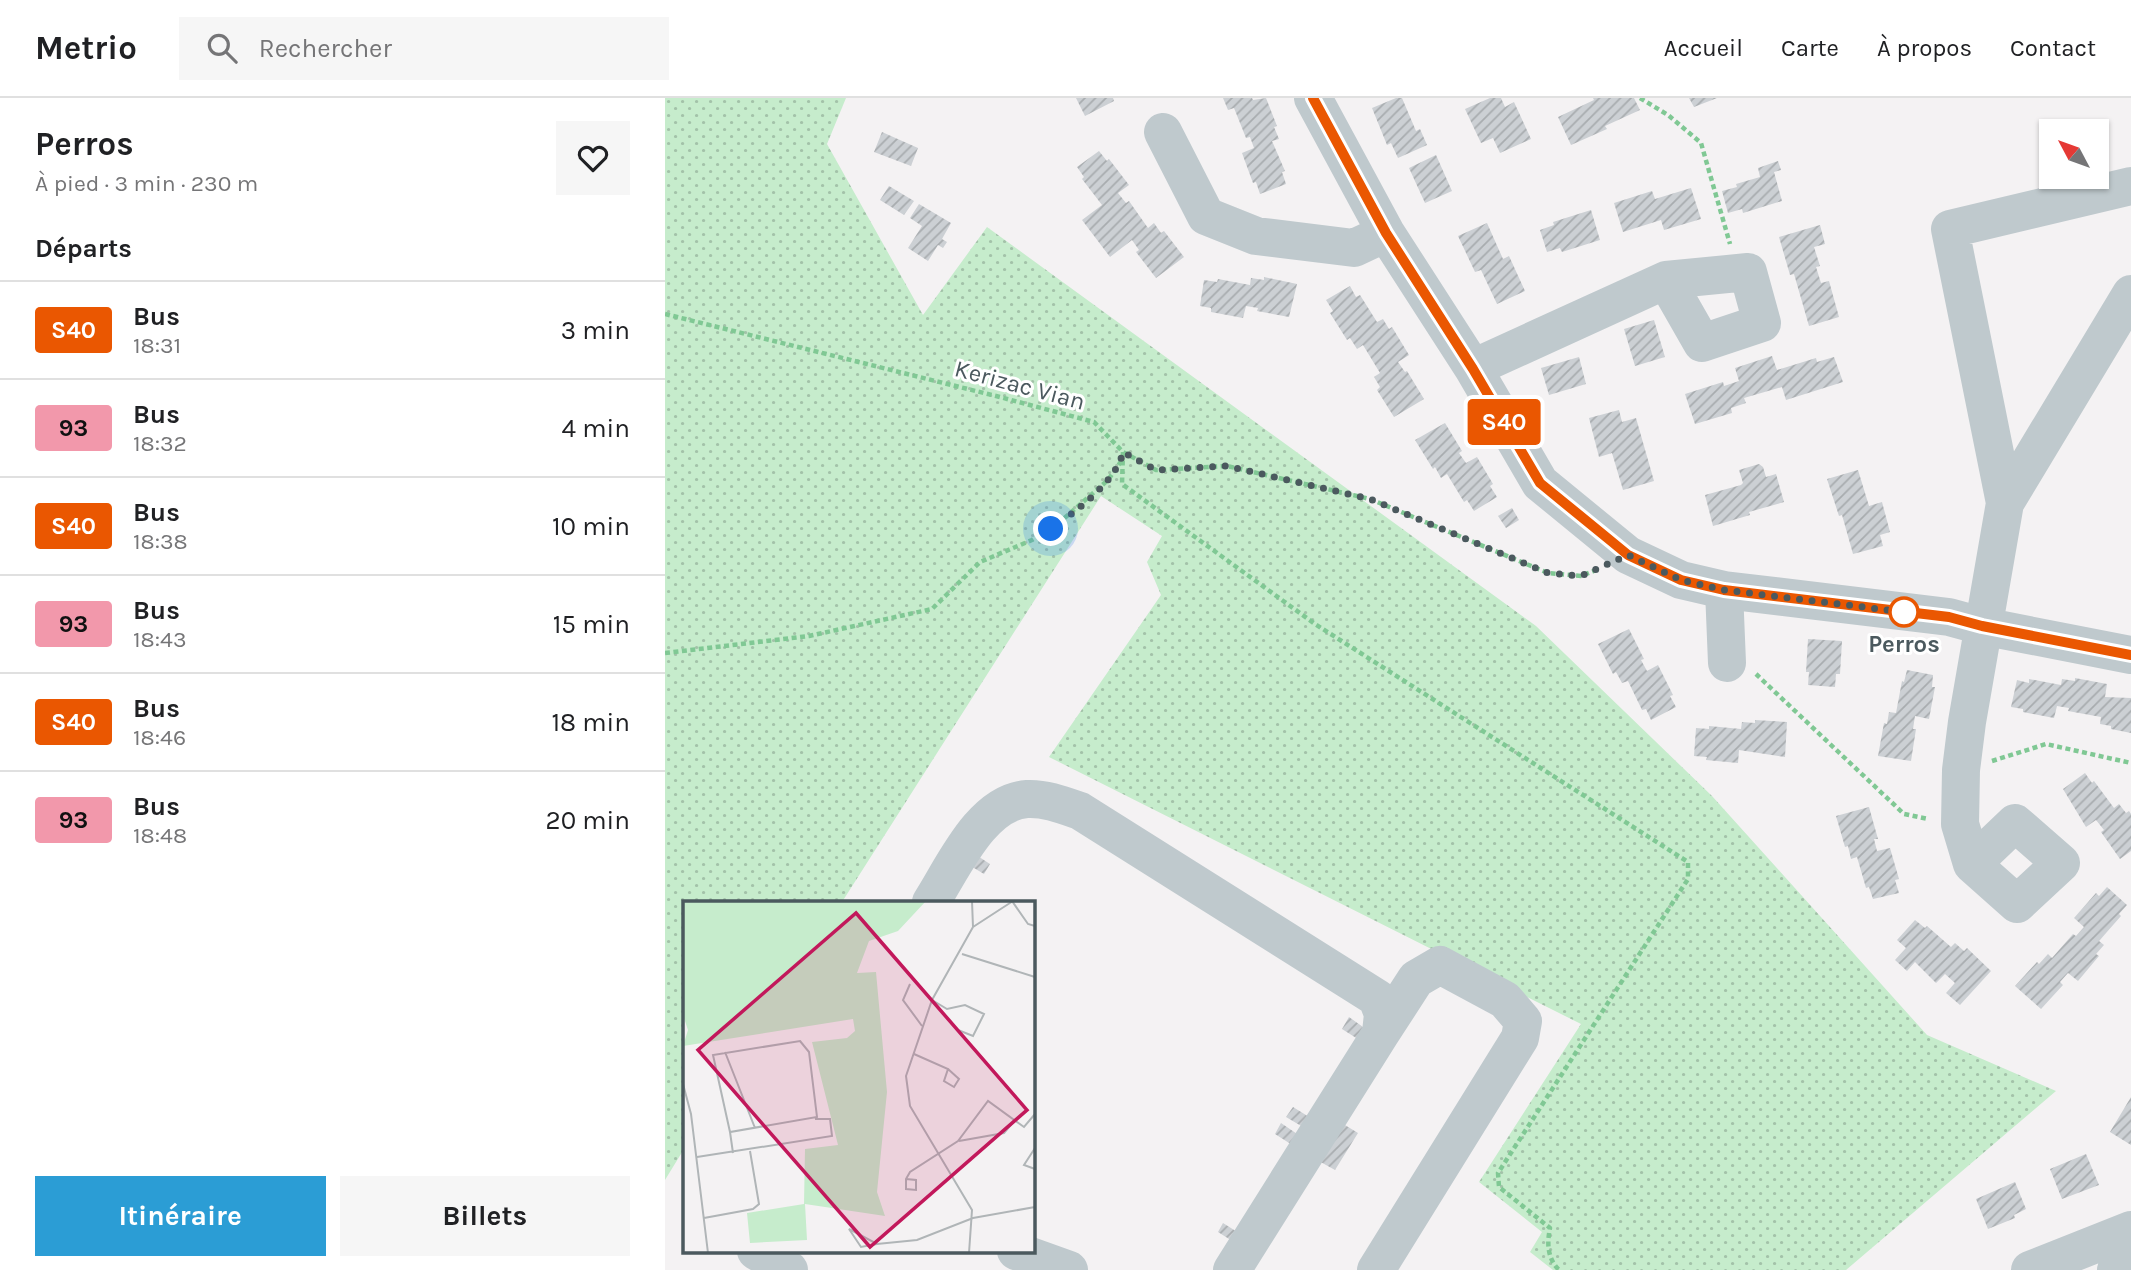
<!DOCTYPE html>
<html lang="fr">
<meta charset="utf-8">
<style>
:root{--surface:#fff;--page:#f6f6f6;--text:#202124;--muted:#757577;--line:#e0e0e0;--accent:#2b9dd5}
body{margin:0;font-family:Karla,sans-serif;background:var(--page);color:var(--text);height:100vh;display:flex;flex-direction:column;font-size:26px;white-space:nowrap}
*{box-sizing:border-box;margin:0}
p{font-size:23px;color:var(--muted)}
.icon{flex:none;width:38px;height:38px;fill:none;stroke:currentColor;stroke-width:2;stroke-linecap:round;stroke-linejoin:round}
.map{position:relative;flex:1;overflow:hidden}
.sheet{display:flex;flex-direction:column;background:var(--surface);width:665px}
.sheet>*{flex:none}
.badge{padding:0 14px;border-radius:5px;font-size:24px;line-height:46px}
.needle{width:46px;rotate:311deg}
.controls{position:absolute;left:1374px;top:21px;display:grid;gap:14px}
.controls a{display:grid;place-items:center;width:70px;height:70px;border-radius:0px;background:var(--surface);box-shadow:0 2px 5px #0004;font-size:35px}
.you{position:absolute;width:35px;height:35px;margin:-18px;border:5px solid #fff;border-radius:50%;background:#1a73e8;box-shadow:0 0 0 10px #1a73e833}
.map>.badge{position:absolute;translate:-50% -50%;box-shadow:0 0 0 4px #fff}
h2{padding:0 35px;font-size:26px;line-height:63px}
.round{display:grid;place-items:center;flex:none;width:74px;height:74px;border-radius:0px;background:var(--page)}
.headline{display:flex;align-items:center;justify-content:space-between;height:119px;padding:0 35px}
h1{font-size:33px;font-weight:700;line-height:52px}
.action{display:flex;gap:14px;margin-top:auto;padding:14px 35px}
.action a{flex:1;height:80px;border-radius:0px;background:var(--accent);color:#fff;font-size:28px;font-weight:700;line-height:80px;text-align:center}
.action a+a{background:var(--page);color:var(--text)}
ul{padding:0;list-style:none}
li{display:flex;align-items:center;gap:21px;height:98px;padding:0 35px;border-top:2px solid var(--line)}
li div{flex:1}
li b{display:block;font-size:26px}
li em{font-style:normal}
li .badge{min-width:77px;font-weight:700;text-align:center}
header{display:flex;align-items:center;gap:42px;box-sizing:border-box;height:98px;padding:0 35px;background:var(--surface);border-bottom:2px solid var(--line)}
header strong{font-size:33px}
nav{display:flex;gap:38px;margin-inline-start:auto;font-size:24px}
.search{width:490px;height:63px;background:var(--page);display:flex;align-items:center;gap:18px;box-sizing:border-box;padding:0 24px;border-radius:0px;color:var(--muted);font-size:26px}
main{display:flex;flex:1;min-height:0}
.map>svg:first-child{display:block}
</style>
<header>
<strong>Metrio</strong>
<div class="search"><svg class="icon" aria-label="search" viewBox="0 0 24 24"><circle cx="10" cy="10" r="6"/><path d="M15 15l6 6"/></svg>Rechercher</div>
<nav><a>Accueil</a><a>Carte</a><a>À propos</a><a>Contact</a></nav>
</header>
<main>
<section class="sheet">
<div class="headline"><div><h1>Perros</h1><p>À pied · 3 min · 230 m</p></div><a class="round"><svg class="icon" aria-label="heart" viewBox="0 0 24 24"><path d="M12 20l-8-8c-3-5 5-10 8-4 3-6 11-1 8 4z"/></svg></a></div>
<h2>Départs</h2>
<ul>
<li><span class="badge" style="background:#ea5701;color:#fff">S40</span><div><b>Bus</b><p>18:31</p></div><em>3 min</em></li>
<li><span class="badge" style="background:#f298ab;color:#111">93</span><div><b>Bus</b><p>18:32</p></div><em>4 min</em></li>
<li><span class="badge" style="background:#ea5701;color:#fff">S40</span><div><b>Bus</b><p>18:38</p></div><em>10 min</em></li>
<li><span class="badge" style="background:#f298ab;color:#111">93</span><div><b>Bus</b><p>18:43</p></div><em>15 min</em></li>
<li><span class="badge" style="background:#ea5701;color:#fff">S40</span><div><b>Bus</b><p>18:46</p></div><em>18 min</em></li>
<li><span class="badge" style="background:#f298ab;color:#111">93</span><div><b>Bus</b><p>18:48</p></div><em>20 min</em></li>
</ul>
<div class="action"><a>Itinéraire</a><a>Billets</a></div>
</section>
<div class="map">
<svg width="1466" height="1172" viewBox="0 0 1466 1172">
<defs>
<pattern id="grass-dots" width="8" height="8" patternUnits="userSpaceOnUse" patternTransform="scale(1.75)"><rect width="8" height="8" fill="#c6eccc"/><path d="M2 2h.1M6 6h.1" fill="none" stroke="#a3c2a9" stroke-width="1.8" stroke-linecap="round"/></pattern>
<pattern id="building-hatch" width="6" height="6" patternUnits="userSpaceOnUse" patternTransform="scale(1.75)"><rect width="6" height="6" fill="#ccd0d4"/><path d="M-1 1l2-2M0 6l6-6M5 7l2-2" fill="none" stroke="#a8acaf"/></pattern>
</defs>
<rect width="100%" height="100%" fill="#f4f2f3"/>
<path fill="url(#grass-dots)" d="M0 0H181L162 46 258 217 322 129 871 528 1047 698 1262 937 1391 993 1181 1172H888L865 1154 877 1134 814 1084 916 926 384 659 496 497 482 464 497 438 436 398 177 804H19V1051L0 1082Z"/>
<path fill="url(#building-hatch)" d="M411 0H448L449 3 420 18Z
M558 0H587L588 2 601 0 612 28 609 29 614 41 607 43 620 73 617 74 621 86 595 96 591 84 588 85 577 55 589 50 585 39 581 40 569 10 563 12Z
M731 0H737L751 33 755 31 762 47 733 60 726 45 722 47 707 10Z
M825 0H836L840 9 849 4 866 41 835 55 828 40 816 45 800 11Z
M928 0H969L975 12 940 28 942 31 906 47 893 19 929 2Z
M1024 0H1052L1029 9Z
M217 34 253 50 246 68 209 54Z
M434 53 442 63 444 61 464 87 453 95 461 105 464 103 483 130 489 125 496 135 499 133 519 159 491 180 471 154 474 152 467 142 445 159 417 122 437 107 417 81 419 79 412 69Z
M771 57 787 93 760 105 744 70Z
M1113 63 1116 72 1109 74 1117 103 1078 115 1077 111 1063 115 1057 93 1072 89 1071 86 1095 79 1093 70Z
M224 88 249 103 239 117 215 102Z
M1026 90 1036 121 999 132 996 122 958 134 949 105 987 93 990 101Z
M254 106 286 125 277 141 282 144 278 150 273 147 263 163 243 150 257 128 245 120Z
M926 112 935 142 897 154 895 150 882 154 875 132 889 127 888 124Z
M822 125 838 161 844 158 860 193 832 206 816 172 810 174 793 138Z
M1155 127 1160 146 1149 149 1155 168 1151 169 1156 185 1164 183 1174 219 1144 228 1129 176 1125 177 1114 139Z
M599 179 632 186 624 219 592 213 593 210 581 208 578 220 546 214V210L535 208 539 182 552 184 553 181 585 187 586 180 599 182Z
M685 188 691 199 695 197 712 224 718 221 724 231 727 229 744 257 733 264 740 274 742 273 759 301 729 319 712 292 715 289 709 279 715 275 698 247 692 251 685 240 682 242 665 215 668 213 661 202Z
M989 222 1000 259 970 268 959 231Z
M1107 258 1112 272 1151 260 1152 264 1169 259 1178 284 1121 302 1117 289 1079 300 1081 305 1066 310 1067 315 1030 326 1020 296 1058 284 1059 288 1074 283 1070 270Z
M914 259 921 286 884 297 876 270Z
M954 312 957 324 971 320 989 383 958 392 947 355 934 359 924 320Z
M780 325 797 353 794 355 801 365 812 359 828 386 825 388 832 399 809 413 802 402 799 404 782 376 776 380 770 369 768 371 750 342Z
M1094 366 1098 369 1101 379 1111 376 1119 404 1084 414 1085 417 1048 428 1040 397 1076 387 1078 385 1074 372Z
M1193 372 1204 408 1217 404 1225 434 1215 437 1218 448 1188 456 1177 417 1174 418 1162 381Z
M847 410 854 422 841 430 833 418Z
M964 531 979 561 976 562 982 573 993 567 1008 597 1005 598 1011 609 986 622 981 611 977 612 963 583 957 585 951 574 948 576 933 546Z
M1143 541 1177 543 1175 576H1171L1170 589 1143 587 1144 574H1141Z
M1242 572 1268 577 1267 589H1270L1264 621 1250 618 1248 631H1251L1246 663 1213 658 1219 625 1222 626 1224 614 1231 615 1237 583 1239 584Z
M1410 580 1442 586 1440 599 1466 600V635L1446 631V628L1435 626 1436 619 1403 613 1404 610 1392 608 1389 620 1358 614V611L1346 609 1352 582 1364 585V581L1396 587 1397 581 1410 583Z
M1090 622 1122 624 1120 659 1074 652 1073 665 1041 662 1042 659 1029 658 1031 630 1044 631V628L1076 631 1077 624 1090 625Z
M1420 675 1427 685 1429 683 1449 710 1454 706 1461 715 1464 713 1466 716V753L1455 761 1436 734 1439 732 1431 722 1421 729 1398 691Z
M1204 709 1213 741H1209L1212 753 1225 750 1234 781 1230 782 1234 795 1208 801 1204 789 1201 790 1192 759 1186 761 1183 748 1180 749 1171 718Z
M305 753 325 766 319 776 299 764Z
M1442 789 1462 807 1454 816 1456 818 1434 843 1439 847 1431 856 1434 858 1413 883 1403 875 1395 884 1398 887 1376 911 1350 888 1372 864 1374 866 1383 856 1387 860 1408 836 1411 838 1419 829 1409 820 1431 795 1434 798Z
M1250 822 1260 830 1262 828 1286 849 1290 845 1299 853 1302 850 1326 873 1295 907 1281 895 1290 885 1280 876 1271 885 1250 864 1242 873 1230 862 1241 850 1232 842Z
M684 919 705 934 699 945 677 931Z
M1466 999V1047L1445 1034Z
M628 1009 649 1022 643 1032 621 1019Z
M675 1024 693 1035 670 1072 652 1062Z
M616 1025 638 1040 632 1050 610 1036Z
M1421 1056 1434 1087 1397 1101 1385 1071Z
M1350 1084 1361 1111 1349 1117 1350 1120 1323 1131 1311 1101Z
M558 1125 577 1137 572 1146 553 1134Z"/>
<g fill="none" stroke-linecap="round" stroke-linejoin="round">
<path stroke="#80c894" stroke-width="4.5" stroke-dasharray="5 3.5" stroke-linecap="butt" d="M975 0 1003 17 1036 45 1065 146
M0 216 331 298 429 324 458 354 491 372 562 368 705 401 883 475 916 478 931 472
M458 354 457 386 650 526 1023 764V781L833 1075 834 1089 885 1130C882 1145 882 1160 894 1172
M0 555 144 538 267 511 315 464 367 442 395 424 443 382 457 362
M1091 576 1239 716 1263 721
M1327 663 1381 646 1466 665"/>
<path stroke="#bfc9cd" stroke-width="38" d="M648 0 721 135 808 270 875 385 963 457 1016 482 1059 492 1284 519 1317 528 1466 557
M498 34 541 118 591 138 689 150 721 135
M808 270 1001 182 1037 245 1097 225 1083 174 1001 182
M1340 405 1466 196
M1059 492 1062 565
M1307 766 1350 725 1396 765 1352 806 1307 766 1295 726 1296 672 1302 624 1340 405 1285 131 1466 88
M266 804C288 770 316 704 362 701 380 700 398 707 415 713L712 900 718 916 716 935 567 1172
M91 1153 124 1172
M351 1153 404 1172
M711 1172 855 940 858 923 840 902 775 867 751 881 716 935
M1365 1172 1466 1132
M1451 1172 1466 1148"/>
</g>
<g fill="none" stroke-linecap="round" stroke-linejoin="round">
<defs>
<path id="line" d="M648 0 721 135 808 271 875 385 946 443 963 457 1016 482 1059 492 1284 519 1317 528 1466 557"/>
</defs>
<use href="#line" stroke="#fff" stroke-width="16"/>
<use href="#line" stroke="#ea5701" stroke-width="10"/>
<path stroke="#4b595e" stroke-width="7" stroke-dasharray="0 12.6" d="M386 431C410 414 451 384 458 354L491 372 562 368 705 401 883 475 916 478 963 457 1016 482 1059 492 1239 514"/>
</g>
<circle fill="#fff" stroke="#ea5701" stroke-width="3.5" cx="1239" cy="514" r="14"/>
<g text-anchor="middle" stroke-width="6" stroke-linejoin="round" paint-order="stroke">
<g font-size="24" fill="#4b595e" stroke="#fff">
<text transform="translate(355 287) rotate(15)" y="8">Kerizac Vian</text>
</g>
<g font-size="24" font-weight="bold" fill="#4b595e" stroke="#fff">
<text x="1239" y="554">Perros</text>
</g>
</g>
<g transform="translate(18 803)">
<rect width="352" height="352" fill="#f4f2f3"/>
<path d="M0 0H243L215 30 186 40 174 72 193 71 204 191 194 291 202 315 122 303 124 339 67 342 64 312 121 303 122 248 155 244 129 141 164 137 172 130 170 118 0 145 5 129 0 114Z" fill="#c6eccc"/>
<path fill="none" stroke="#b0b5b7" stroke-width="2" d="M329 0 345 23 352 25M290 26 330 0M279 53 352 76M227 83 220 99 239 125M249 99 264 108 282 104 301 113 290 135 275 129M117 140 126 151 134 216 47 231 30 154ZM42 151 72 227M231 153 265 168 261 180 271 186 276 178 265 168M0 183 8 213 25 352M47 231 50 252M276 240 321 232 332 219M352 247 341 264 352 268M14 256 149 235 147 218H132M223 278 233 279V289L223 288V278L227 271 275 240 305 200 341 226 352 213M21 317 70 308 76 303 67 250M194 343 178 346 166 328 194 343 234 339 290 317 352 306M286 352 289 309 227 205 223 175 249 99 290 26 289 0"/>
<path fill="#c2185b" fill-opacity="0.15" stroke="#c2185b" stroke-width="3.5" d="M173 12 344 209 187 346 15 149Z"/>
<rect width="352" height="352" fill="none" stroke="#4b595e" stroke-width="3.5"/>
</g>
</svg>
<div class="controls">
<a><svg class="needle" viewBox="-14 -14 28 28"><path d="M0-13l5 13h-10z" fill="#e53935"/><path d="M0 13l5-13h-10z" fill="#757577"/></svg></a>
</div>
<div class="you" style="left:386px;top:431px"></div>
<b class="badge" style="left:839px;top:324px;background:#ea5701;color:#fff">S40</b>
</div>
</main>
